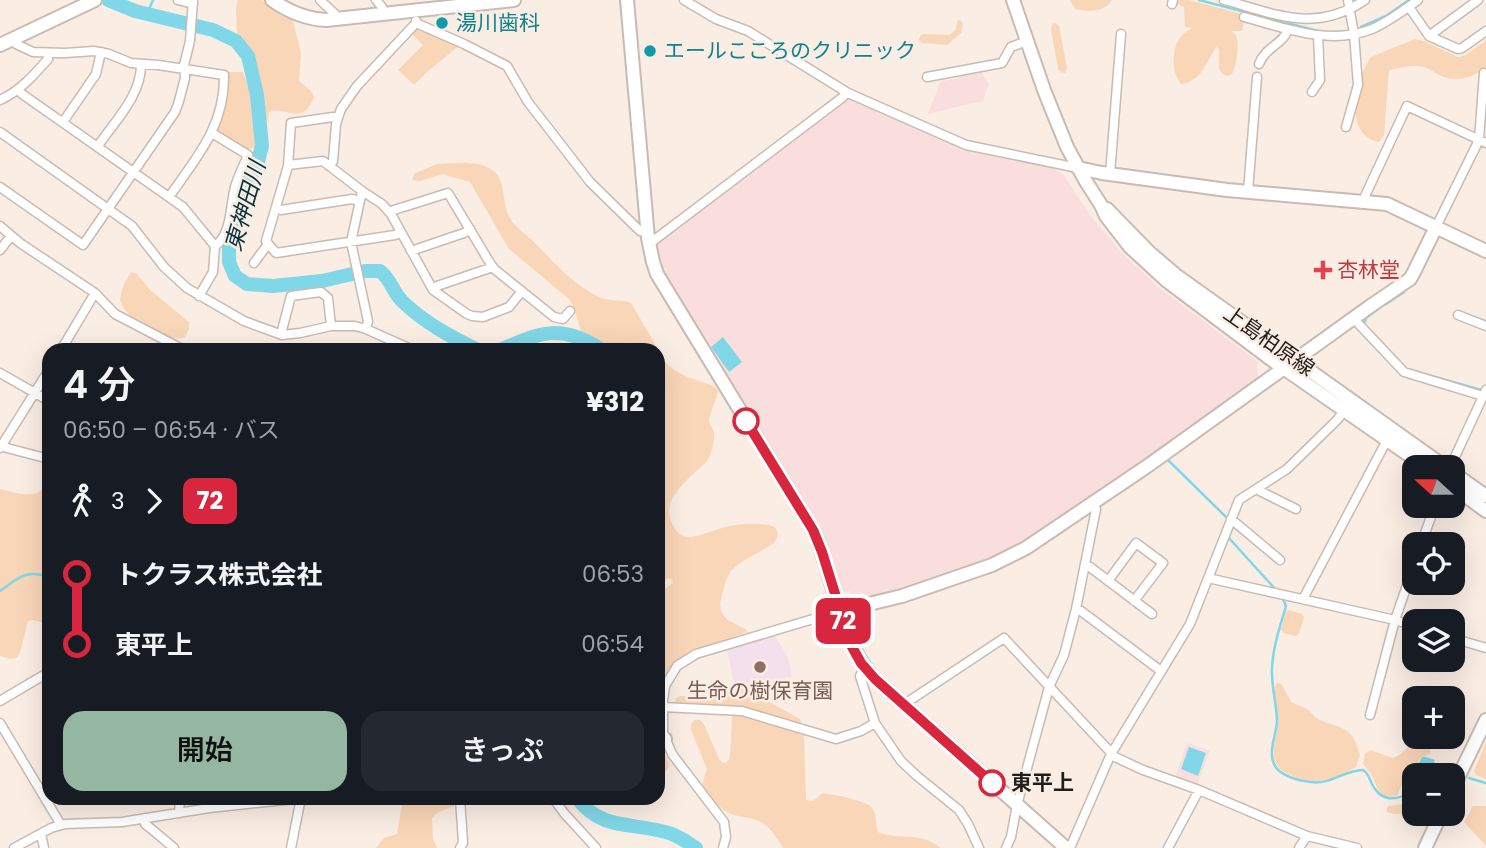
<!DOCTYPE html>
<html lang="ja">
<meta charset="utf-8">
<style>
:root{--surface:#171b24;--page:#242831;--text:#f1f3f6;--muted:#9ea1a6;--accent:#95b7a1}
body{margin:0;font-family:Poppins,"Noto Sans JP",sans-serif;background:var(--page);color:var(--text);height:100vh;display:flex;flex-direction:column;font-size:26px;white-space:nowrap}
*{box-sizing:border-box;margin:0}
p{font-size:23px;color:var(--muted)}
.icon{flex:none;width:38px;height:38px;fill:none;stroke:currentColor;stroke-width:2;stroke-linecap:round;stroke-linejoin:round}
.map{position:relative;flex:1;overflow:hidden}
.details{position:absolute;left:42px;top:343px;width:623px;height:462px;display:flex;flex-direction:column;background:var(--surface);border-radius:21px;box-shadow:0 7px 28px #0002}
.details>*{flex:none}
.badge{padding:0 14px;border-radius:10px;font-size:24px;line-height:46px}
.needle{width:46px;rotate:291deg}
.buttons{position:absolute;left:1402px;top:455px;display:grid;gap:14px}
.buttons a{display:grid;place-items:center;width:63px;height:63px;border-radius:14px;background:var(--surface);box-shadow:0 7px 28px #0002;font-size:35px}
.map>.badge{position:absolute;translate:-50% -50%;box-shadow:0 0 0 4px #fff}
.legs{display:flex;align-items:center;gap:10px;height:77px;padding:0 21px;font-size:23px}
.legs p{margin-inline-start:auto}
.headline{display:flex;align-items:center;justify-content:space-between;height:119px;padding:0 21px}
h1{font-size:38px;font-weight:600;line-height:52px}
.action{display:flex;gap:14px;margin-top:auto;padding:14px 21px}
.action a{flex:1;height:80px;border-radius:21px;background:var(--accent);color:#111;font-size:28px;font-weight:600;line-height:80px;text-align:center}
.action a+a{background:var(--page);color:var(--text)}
ul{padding:0 21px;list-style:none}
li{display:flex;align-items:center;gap:24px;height:70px;font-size:26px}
li i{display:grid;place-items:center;width:10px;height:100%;margin:0 9px;background:currentColor}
li i::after{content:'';width:18px;height:18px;margin:-9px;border:5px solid;border-radius:50%;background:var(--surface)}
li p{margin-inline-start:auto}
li:first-child i{background:linear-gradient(#0000 50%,currentColor 0)}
li:last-child i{background:linear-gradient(currentColor 50%,#0000 0)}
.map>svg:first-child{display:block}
</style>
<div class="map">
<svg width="1486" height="848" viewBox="0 0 1486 848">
<rect width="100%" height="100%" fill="#faede3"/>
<path fill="#f9dedd" d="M980 70 989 84 983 101 928 114 941 81 957 79 959 74Z
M849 98 968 151 1053 168 1064 175 1089 214 1124 255 1161 289 1257 361 1258 377 1142 462 1012 549 990 558 900 590 853 601 850 591 841 593 828 550 662 272 655 245 656 242 846 99Z
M1187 743 1210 751 1197 786 1175 778Z"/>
<path fill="#f4dfed" d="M774 635 788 657 792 677 746 682 742 684 741 682 734 683 727 649Z"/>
<path fill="#fad6b8" d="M238 0H262L293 21 301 53 299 81 311 91 314 97C302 127 287 106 269 112L265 139 254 148 247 150 219 133 218 130 227 97 228 72H243L247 83 257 72 256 65 241 59 238 52 236 9Z
M1070 0H1112C1104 13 1088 12 1075 9Z
M1177 0H1189L1245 15 1242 31H1231C1233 33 1235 34 1236 36 1240 44 1236 67 1232 74L1227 76C1215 72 1220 59 1219 49L1216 47C1207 61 1201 82 1181 84 1168 68 1172 35 1193 28L1185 27 1184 7 1176 4Z
M958 20H960L963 23 961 33 947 45 923 43 919 41V38L921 35 924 34 950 35 955 30Z
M1055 23 1059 26 1067 68 1065 73 1060 72 1058 69 1051 29 1052 24Z
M416 28H419L459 46 428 71 414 85 398 70 423 45 411 33Z
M1415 39 1424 41 1458 57 1466 55 1486 40V67C1471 79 1456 83 1439 75 1434 72 1428 68 1423 67 1414 64 1399 68 1389 70L1384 135 1379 142C1342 136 1356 77 1371 57Z
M437 164C454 163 481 159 495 172 506 183 502 205 510 218 515 227 525 234 533 241 553 261 573 285 599 297 610 302 621 299 631 303L666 363C678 376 698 380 714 386L718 391 709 419C709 425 713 427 714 433 715 439 712 449 710 455 707 464 699 468 692 475 675 491 660 508 676 530 681 537 688 538 696 536 719 530 728 523 754 524 762 524 768 524 775 527 779 534 778 539 773 544 760 552 745 558 734 568 728 573 726 580 724 588 715 613 722 619 746 629L747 632 687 653 673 663 658 686V594L673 583 672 579 658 578V454L660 437 658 421V350H609L581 331 573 305 569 299 509 249 470 182 442 174 418 182 412 179 415 173Z
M131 272 137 274 150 290 189 322V329L185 337C169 344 127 320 121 303 118 295 126 279 131 272Z
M49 466V624L32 620 28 621 20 653 16 658 10 659 0 656V489C11 491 33 500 42 489 46 484 47 472 49 466Z
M1288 610 1302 614 1304 617 1299 633 1296 636 1284 633 1281 630 1285 613Z
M1277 682 1282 685 1291 702C1296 705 1302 706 1307 709 1312 713 1315 718 1320 720 1345 730 1352 726 1360 755L1356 767C1346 773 1332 780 1320 781 1305 782 1277 775 1274 758 1272 746 1278 732 1278 720 1278 708 1272 692 1277 682Z
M749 683 756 682 761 684 763 695 766 700 800 719 801 723 798 724 743 708 680 704 675 701 676 698 681 696 727 697Z
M742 714 801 732 804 735 806 800 813 801 823 793C834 795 867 800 873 809 877 816 875 825 878 832 900 841 918 830 941 848H783C777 839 771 828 761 822 753 818 743 817 734 815 720 811 709 796 702 784L707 769 691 730V725L694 720H700L704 724 719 759 722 762 726 763 729 759 730 755 732 717 734 715Z
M1486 742V779L1476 775 1474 771Z
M1416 744 1424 745 1430 749 1431 753 1420 758 1414 771 1406 776 1397 796C1375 799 1379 787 1371 774 1369 770 1365 767 1363 764L1365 754 1370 750 1393 758C1403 755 1406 745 1416 744Z
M658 750 663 753 670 764 667 770 658 779Z
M403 798H455L454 806 437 813 432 818 433 839 437 848H376L384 838 397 834Z
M1414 800V811C1406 814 1393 816 1386 811L1388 806 1406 804Z
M1473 806H1486V846L1464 822Z"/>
<path fill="#80d7e7" d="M723 337 742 362 729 372 711 347Z
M1189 747 1206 753 1198 776 1181 769Z
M1422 757H1426L1435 760 1432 765H1426L1420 775H1414C1414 784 1415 793 1405 796L1408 791 1410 780Z"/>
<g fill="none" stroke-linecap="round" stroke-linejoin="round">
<path stroke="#80d7e7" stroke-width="2.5" d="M1199 0 1318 31
M147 14 153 0
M1361 27 1386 16 1409 0
M1335 32 1345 31
M1386 304 1404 292
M1364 324 1366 318 1378 309
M1414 371 1481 390
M1168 460 1226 517
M1228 537 1277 591
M0 591C19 578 25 569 49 577
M1283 599 1286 606C1280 626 1273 647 1272 668 1271 687 1277 704 1277 722 1276 735 1268 752 1274 764 1279 776 1299 781 1311 782 1330 785 1345 770 1363 770 1371 775 1369 782 1375 789 1383 801 1396 800 1407 794
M1431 762 1441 767
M1469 778 1486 783"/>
<path stroke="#80d7e7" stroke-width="14" d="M108 0 135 11 213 30 236 41 248 56 257 95 262 146 258 161 244 193 229 246V262L235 276 247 284 273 286 322 281 365 271H380C391 279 393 293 403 302 425 323 451 337 478 350
M500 350C541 332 561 323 602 350
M577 798C603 833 636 821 672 834 681 838 688 842 696 848"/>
<defs>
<path id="street" d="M178 0 193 4
M320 0 335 14V19
M376 0 382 7 383 14
M684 0 716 19 748 31 848 93 966 145 1078 168
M1224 0C1276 14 1315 34 1365 0
M1172 4 1173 0
M1409 7 1429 36 1458 49 1462 48 1486 31
M1244 17C1285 28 1330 46 1372 29 1388 22 1403 11 1418 0
M416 23 464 44 507 66 528 102 590 182 640 231 647 233
M1429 36 1478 0
M13 39 16 44 33 52 65 53 94 51 109 54 131 63 158 65 224 75C225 126 197 157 169 197
M1259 64C1265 47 1284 44 1288 29
M927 77 1002 63 1011 47 1027 41
M18 89 22 94 183 207 215 246C232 234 230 205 235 187 238 176 244 165 248 155L212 133
M1312 92 1320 80 1318 36
M0 100C20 91 34 75 48 59V53
M337 118 333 117 291 123 288 166 266 241 276 253 395 235 401 232
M63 122 96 74 101 52
M1346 127 1358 85 1354 34 1348 0
M0 132 132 226 164 267 187 288 244 321 282 335 300 333 331 326H355L366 329 413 350
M98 146C114 122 141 96 141 65
M288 165 323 161 362 191 382 204 391 214 433 290 467 314 472 316 483 317 509 307 522 291
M329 166 333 161 336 124 341 109 357 86 416 23V21
M1110 174 1121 34
M0 187 83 245 175 112 179 101 185 78 184 65 190 41 193 0
M362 191 351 242 368 321 366 329
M1248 192 1257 77
M1364 202 1365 196 1407 106 1486 143
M276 208 281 210 352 199 360 201
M390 213 394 210 448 193 493 268 554 317 563 319 570 311
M0 226 20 243 95 293 115 314 184 350
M1436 227 1479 140 1484 73
M649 244 843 97 846 92
M0 250 11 236
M411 251 464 233 470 229
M254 263 268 244
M433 290 437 286 493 267
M199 296 213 272 215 246
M1458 315 1486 326
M1353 318 1404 372 1483 396
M281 334 291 296 321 292 328 298 331 326
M61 350 95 293
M0 373 49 401
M2 445 7 448 49 459
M0 448 49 370
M1448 467 1453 461 1486 390
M1258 488 1260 491 1296 509
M1231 519 1280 560
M1421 544 1435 506
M1085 566 1090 567 1152 614
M1208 578 1395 620 1414 626
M1108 581 1136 543 1163 563 1134 601
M1303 599 1387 440
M1076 609 1081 611 1161 671
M1452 638 1486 648
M864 667 860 676 875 723 901 761 917 776 959 810 968 824 979 848
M0 701 49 672
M903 705 1004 638 1115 757 1143 770 1199 790 1307 836 1357 848
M663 707 742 711 836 739 861 731 875 723
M1370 715 1395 620 1414 565
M0 723 61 825
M553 798 564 813 596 848
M179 813 180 798
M145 818V824L149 827 174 848
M41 834 44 848
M14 848 51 828 65 824 122 822 209 808 304 798
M291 848 301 798
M460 848 463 843 460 798
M723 848 726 837 724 822 672 754 663 732V701L665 686 677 666 696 654 840 611
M1006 848 1011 837 1017 805 1049 687 1064 655 1076 609 1096 509 1092 504
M1070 848 1111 754 1190 624 1239 500 1287 469 1337 420 1344 411
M1168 848 1199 790
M1299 848 1307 836"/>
<path id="secondary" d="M627 0 648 238 653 262 657 274 813 530C836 579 837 639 875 679L1066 848
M1013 0 1044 90 1067 147 1085 180 1101 205 1106 216 1130 247 1167 281 1272 360 1426 467
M1078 168 1102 173 1227 190 1387 204 1486 251
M1107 209 1149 252 1177 276 1445 467
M1452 472 1486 496
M1452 486 1486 511
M840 611 902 596 992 565 1026 548 1146 467 1369 307 1410 279 1414 272 1436 227
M658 740 665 739
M1452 790 1486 720
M1425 848 1441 814"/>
<path id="primary" d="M272 0C289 12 305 19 326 20L514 0
M0 45 95 0"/>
</defs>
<use href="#street" stroke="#c8bbb1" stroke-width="11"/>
<use href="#secondary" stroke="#c8bbb1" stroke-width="16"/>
<use href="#primary" stroke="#c8bbb1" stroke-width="16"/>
<use href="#street" stroke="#fff" stroke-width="8"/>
<use href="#secondary" stroke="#fff" stroke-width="12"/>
<use href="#primary" stroke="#fff" stroke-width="12"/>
</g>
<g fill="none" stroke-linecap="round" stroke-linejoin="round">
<defs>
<path id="line-1" d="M746 421 813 530 822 552 851 645 861 663 875 679 992 783"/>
</defs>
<use href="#line-1" stroke="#fff" stroke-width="16"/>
<use href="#line-1" stroke="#d7263d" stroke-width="10"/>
</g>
<g fill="#0f9aa8" stroke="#faede3" stroke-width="2.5">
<circle cx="442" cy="23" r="7"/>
<circle cx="650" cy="51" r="7"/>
</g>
<path fill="#e0444e" stroke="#faede3" stroke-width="2.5" d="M1319.5 259.5h7v7h7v7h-7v7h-7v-7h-7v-7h7z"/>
<g fill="#fff" stroke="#d7263d" stroke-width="3.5">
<circle cx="746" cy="421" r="12"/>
<circle cx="992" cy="783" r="12"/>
</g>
<circle fill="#8d6e63" stroke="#faede3" stroke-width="2.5" cx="760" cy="667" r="7"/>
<g text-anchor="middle" stroke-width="5" stroke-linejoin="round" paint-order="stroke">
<g font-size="21" fill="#0d838f" stroke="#faede3" text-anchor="start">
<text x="456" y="30">湯川歯科</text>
<text x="664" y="58">エールこころのクリニック</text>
</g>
<g font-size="21" fill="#be3a42" stroke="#faede3" text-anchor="start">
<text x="1337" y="277">杏林堂</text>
</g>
<g font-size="21" fill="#211d19" stroke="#faede3">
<text transform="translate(1269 341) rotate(35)" y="7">上島柏原線</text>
</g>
<g font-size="21" fill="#785e54" stroke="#faede3">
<text x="760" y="698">生命の樹保育園</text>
</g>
<g font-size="21" font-weight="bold" fill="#211d19" stroke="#faede3" text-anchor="start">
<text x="1011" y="790">東平上</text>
</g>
<g font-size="23" font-style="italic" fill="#09343b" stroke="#faede3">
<text transform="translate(245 206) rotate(-74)" y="8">東神田川</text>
</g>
</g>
</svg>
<div class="buttons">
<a><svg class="needle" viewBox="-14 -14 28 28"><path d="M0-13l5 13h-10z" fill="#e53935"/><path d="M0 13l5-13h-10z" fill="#9ea1a6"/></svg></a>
<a><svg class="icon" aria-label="locate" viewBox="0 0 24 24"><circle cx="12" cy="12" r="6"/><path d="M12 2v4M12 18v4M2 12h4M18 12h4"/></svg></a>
<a><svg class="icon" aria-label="layers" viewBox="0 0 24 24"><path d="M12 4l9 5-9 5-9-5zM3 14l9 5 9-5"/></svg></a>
<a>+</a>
<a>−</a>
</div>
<b class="badge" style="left:843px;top:621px;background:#d7263d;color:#fff">72</b>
<section class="details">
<div class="headline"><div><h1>4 分</h1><p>06:50 – 06:54 · バス</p></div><b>¥312</b></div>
<div class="legs"><svg class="icon" aria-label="walk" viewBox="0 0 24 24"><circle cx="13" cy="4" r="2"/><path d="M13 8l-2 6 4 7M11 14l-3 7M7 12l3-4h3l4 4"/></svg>3<svg class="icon" aria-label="forward" viewBox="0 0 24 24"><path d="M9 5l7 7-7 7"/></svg><b class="badge" style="background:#d7263d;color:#fff">72</b></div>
<ul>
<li><i style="color:#d7263d"></i><b>トクラス株式会社</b><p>06:53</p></li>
<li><i style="color:#d7263d"></i><b>東平上</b><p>06:54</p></li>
</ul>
<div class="action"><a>開始</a><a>きっぷ</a></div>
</section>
</div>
